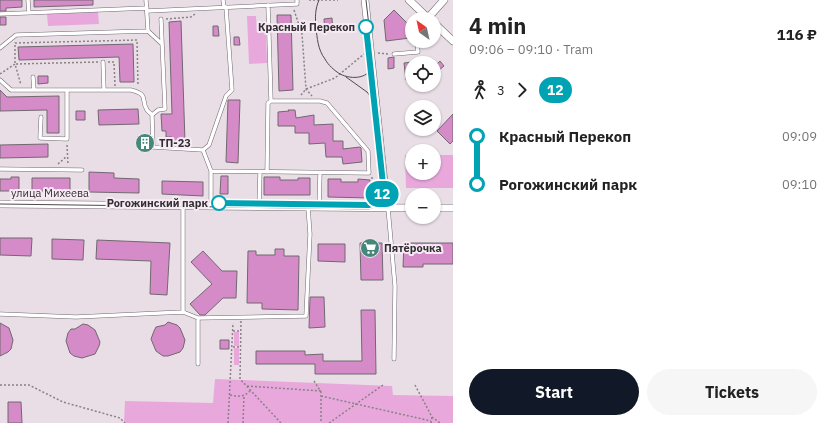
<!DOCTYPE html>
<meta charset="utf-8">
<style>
:root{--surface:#fff;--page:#f6f6f6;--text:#222;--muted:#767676;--accent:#111827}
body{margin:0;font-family:"IBM Plex Sans",sans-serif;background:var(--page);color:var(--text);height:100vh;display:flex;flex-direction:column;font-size:15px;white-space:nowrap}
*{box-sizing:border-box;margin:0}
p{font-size:13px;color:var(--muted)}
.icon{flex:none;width:22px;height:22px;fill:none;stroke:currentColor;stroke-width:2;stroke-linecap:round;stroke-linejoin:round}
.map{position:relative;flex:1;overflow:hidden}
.drawer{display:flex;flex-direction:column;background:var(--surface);width:380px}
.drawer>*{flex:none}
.badge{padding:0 8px;border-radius:13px;font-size:14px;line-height:26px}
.needle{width:26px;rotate:327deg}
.fabs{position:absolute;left:405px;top:12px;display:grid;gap:8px}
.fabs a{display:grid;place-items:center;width:36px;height:36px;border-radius:50%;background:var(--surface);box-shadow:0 1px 3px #0004;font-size:20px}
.map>.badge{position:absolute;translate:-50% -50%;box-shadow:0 0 0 2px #fff}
.legs{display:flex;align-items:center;gap:6px;height:44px;padding:0 16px;font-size:13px}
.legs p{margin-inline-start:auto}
.overview{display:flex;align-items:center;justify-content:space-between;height:68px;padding:0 16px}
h1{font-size:22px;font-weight:700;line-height:30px}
.action{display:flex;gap:8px;margin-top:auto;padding:8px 16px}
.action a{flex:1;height:46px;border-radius:24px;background:var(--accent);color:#fff;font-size:16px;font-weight:700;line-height:46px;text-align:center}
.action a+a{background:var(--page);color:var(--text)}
ul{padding:0 16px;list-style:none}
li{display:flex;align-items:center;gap:14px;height:48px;font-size:15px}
li i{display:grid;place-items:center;width:6px;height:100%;margin:0 5px;background:currentColor}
li i::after{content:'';width:10px;height:10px;margin:-5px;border:3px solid;border-radius:50%;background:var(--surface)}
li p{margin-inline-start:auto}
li:first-child i{background:linear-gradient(#0000 50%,currentColor 0)}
li:last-child i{background:linear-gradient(currentColor 50%,#0000 0)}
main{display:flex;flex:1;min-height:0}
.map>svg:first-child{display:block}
</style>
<main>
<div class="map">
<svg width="453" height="423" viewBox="0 0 453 423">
<rect width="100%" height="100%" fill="#e9dee6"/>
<path fill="#e8a8dc" d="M98 12 99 24 48 26 47 14Z
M247 16H256L257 32 266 31 267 63 249 64Z
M405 155H412V173H434V155H453V188H406Z
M234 332H239V346H234Z
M234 348H239V365H234Z
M215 379 392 386 393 395 453 396V423H124L125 401 213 403Z"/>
<path fill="#d68bc9" stroke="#71686f" d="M0 0H22V7L6 8V11H0Z
M34 0H93V5L34 7Z
M394 10 412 28V37L410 38 386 41 384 20Z
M277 15H291L293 90 279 91Z
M0 17H6V25H0Z
M332 18 333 31 325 32 324 19Z
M181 21 185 142H172V137H166V131H162L161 114H172L169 22Z
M213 26H218L219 36H213Z
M234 37H239L240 45H234Z
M133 44 134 82H120L119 57 19 60 18 47Z
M394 57V68L388 69V58Z
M440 61 444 66 439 70 435 66Z
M412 62V80H406L404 63Z
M38 76H48V83L38 84Z
M0 90 7 97 59 96V133H47V110L0 111Z
M228 100H240L238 163 226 162Z
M138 109 139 124 99 125 98 110Z
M288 110H295L296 118 314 115V125L333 124V141H343V149L360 147 361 148 362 162 343 164 342 157H326L325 143 309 144V133H295V126H278V112L289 111Z
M76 111H85V120H76Z
M453 114V141L450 144 437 131Z
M142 139H149V147H142Z
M48 144V157L0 158V145Z
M89 172 114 173V178L139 179V193L89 192Z
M221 176H228V194H220Z
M11 177H19V191H0V179H11Z
M264 177H280V180H298V178H310V195H264Z
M32 178H70V191H32Z
M328 179H341V182H358V179L370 180V198L328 197Z
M162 181 203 182V196L162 194Z
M0 238H32L31 256 0 255Z
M52 239 84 240 83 260 52 259Z
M97 240 170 243 167 295 150 294 151 261 96 259Z
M360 243H382L383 280H361Z
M404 243H453V264H423V267H403Z
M318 244H345V262L318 261Z
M275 249H284V256H299L298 310 262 309V303H247L248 251H256V255H275Z
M203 251 222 271H237L236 298H223L205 315H200L190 304 212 284 191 262Z
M310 297H324L325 327 309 328Z
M361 310H375L376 374H315V364H256V351H305V355L323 354V361H362Z
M168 322 177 325 180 328 185 340 183 348 180 352 168 356H163L156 351 151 339 154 331 156 327 165 325Z
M0 323 9 328 13 340 11 349 8 352 0 356Z
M83 324 88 325 95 330 100 342 99 346 95 354 82 358 74 356 70 353 66 341 68 333 71 329H75Z
M220 340H229V349H220Z
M8 402H21L22 423H8Z"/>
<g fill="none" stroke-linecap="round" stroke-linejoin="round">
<defs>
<path id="service" d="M28 0 29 13
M223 0 224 7
M268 5 271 101
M147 11 297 4V0
M0 14 147 8
M148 31 162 44
M0 48 16 35 148 31 146 0
M394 54 418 52 417 41
M103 62 104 90
M33 77 34 90
M0 80 11 90H131C150 95 140 99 147 110 148 112 151 113 152 115L153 147 203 150 211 171
M152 115 158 110 165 109 161 19
M41 117 40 138 67 139V90
M203 150 209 145 226 96 232 90 226 7
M0 169 82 170
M211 206V171L369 173 368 151 327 103 320 101H271L268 103 267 172
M259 206 260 172
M319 207 320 173
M388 208 395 286 394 359
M183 312 198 318 306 316 310 234 308 207
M0 314 76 317 183 312V205
M198 364V318"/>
<path id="minor" d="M365 0 385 191 381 200 370 207
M409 0 429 19
M428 18 444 0
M434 23 453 41
M0 204 412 208
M434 208H453"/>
</defs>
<use href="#service" stroke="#71686f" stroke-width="4.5"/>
<use href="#minor" stroke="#71686f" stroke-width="8"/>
<path stroke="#888186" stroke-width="1.5" stroke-dasharray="2 2" stroke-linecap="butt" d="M309 0H338
M294 10 302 34 306 89 312 96
M166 19 191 17 195 14
M378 53 388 54
M98 62 15 64V43L137 40 138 86
M108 62H114L115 86
M0 74 15 64 21 85
M301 95 306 89 335 78 364 54
M67 145 68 165
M58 164 67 156
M372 177V197
M391 193 400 198
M388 199 400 198
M241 321 240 379 281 423
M233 331H241
M233 347H240
M314 381 321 392V423
M0 385H29L63 402 120 418 125 423
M415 385 432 417 440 423
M247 386 321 391
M230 395C238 397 244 397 250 391
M321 396 431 421
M228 423 233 323
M243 423 244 395
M329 423 383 385
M431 423 432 417"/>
<use href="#service" stroke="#fff" stroke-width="3.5"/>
<use href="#minor" stroke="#fff" stroke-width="7"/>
<path stroke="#4e494c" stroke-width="1" d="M319 0C315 9 315 18 316 27 317 38 318 50 325 59 328 65 335 71 340 74 352 80 370 79 373 64
M346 77 367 92 375 102
M0 204 369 209C382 205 388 198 387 183L366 0"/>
</g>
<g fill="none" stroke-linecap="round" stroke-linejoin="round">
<defs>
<path id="line-1" d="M219 203 369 205C380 201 383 195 383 184L366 27"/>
</defs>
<use href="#line-1" stroke="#fff" stroke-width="9"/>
<use href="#line-1" stroke="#00a3b4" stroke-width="6"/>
</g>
<defs>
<symbol id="building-disc" viewBox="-11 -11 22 22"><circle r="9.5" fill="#458778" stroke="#f6ebf4"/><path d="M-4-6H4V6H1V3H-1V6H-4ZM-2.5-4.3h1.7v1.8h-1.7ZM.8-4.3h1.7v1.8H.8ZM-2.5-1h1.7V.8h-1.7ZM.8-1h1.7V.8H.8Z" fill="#fff"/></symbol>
<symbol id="supermarket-disc" viewBox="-11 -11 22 22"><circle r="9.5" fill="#458778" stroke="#f6ebf4"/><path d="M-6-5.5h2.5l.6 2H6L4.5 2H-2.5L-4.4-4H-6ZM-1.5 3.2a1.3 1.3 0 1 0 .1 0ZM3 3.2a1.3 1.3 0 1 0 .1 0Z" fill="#fff"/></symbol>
</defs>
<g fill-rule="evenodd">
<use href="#building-disc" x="134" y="132" width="22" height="22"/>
<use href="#supermarket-disc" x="359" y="237" width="22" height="22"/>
</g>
<g fill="#fff" stroke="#00a3b4" stroke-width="2">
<circle cx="366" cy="27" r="7"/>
<circle cx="219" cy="203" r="7"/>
</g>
<g text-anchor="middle" stroke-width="4" stroke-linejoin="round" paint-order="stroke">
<g font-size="11" font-weight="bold" fill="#322e31" stroke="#f6ebf4" text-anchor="end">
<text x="355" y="31">Красный Перекоп</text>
<text x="208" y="207">Рогожинский парк</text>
</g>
<g font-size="11" font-weight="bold" fill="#322e31" stroke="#f6ebf4" text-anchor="start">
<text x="159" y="147">ТП-23</text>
<text x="384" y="252">Пятёрочка</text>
</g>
<g font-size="11" fill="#322e31" stroke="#f6ebf4">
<text x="50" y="197">улица Михеева</text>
</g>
</g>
</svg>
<div class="fabs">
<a><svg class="needle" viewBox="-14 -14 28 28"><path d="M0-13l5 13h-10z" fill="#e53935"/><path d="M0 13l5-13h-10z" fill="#767676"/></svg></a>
<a><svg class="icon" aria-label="locate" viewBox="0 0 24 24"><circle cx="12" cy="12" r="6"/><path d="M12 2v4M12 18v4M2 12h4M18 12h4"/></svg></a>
<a><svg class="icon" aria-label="layers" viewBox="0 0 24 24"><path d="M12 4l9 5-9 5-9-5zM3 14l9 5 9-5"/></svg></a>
<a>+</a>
<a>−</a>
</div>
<b class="badge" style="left:382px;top:194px;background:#00a3b4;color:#fff">12</b>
</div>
<section class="drawer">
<div class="overview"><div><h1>4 min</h1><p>09:06 – 09:10 · Tram</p></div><b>116 ₽</b></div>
<div class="legs"><svg class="icon" aria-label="walk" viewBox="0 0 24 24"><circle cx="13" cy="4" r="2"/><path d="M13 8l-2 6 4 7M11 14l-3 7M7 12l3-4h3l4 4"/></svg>3<svg class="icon" aria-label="forward" viewBox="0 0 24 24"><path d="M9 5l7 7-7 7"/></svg><b class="badge" style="background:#00a3b4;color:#fff">12</b></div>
<ul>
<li><i style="color:#00a3b4"></i><b>Красный Перекоп</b><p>09:09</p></li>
<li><i style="color:#00a3b4"></i><b>Рогожинский парк</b><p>09:10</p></li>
</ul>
<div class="action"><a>Start</a><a>Tickets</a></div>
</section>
</main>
